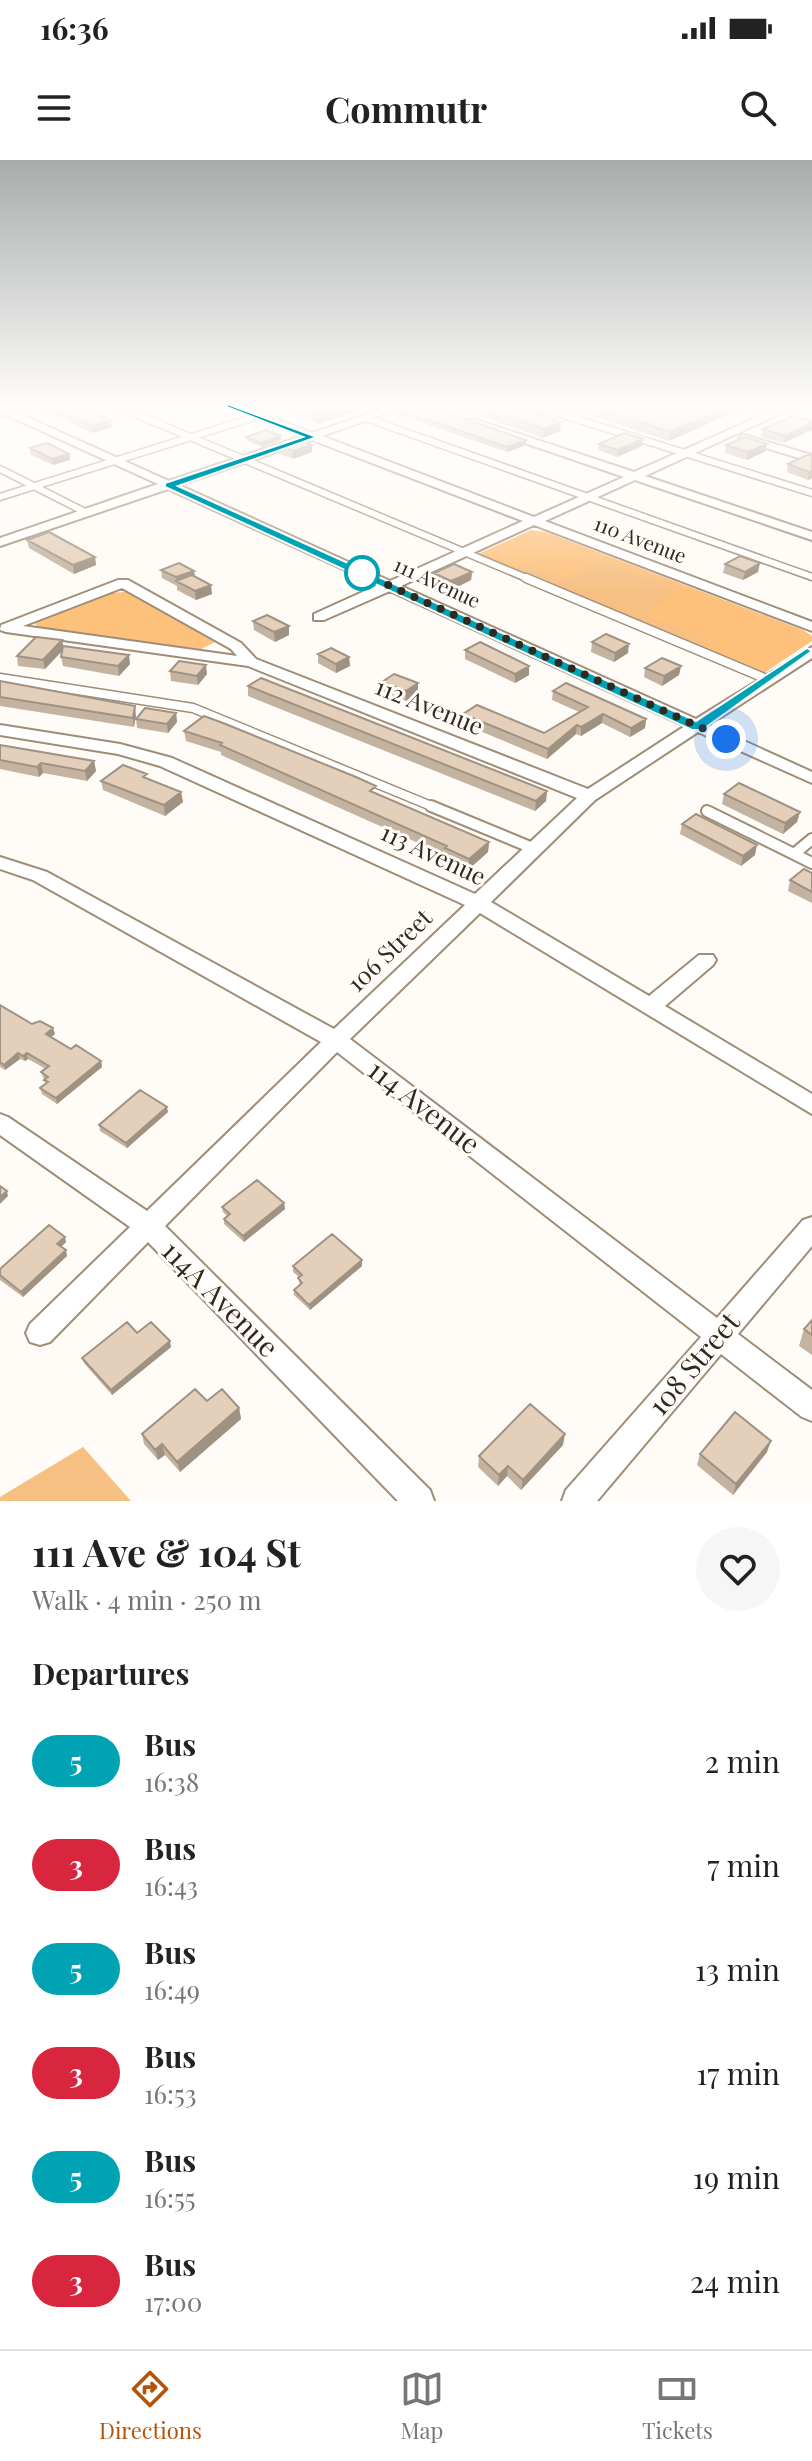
<!DOCTYPE html>
<meta charset="utf-8">
<style>
:root{--surface:#fff;--page:#f6f6f6;--text:#222;--muted:#767676;--line:#e0e0e0;--accent:#b45309}
body{margin:0;font-family:"Playfair Display",serif;background:var(--page);color:var(--text);height:100vh;display:flex;flex-direction:column;font-size:30px;white-space:nowrap}
*{box-sizing:border-box;margin:0}
p{font-size:26px;color:var(--muted)}
.icon{flex:none;width:44px;height:44px;fill:none;stroke:currentColor;stroke-width:2;stroke-linecap:round;stroke-linejoin:round}
.map{position:relative;height:1341px;overflow:hidden}
.details{display:flex;flex-direction:column;background:var(--surface);flex:1}
.details>*{flex:none}
.badge{padding:0 16px;border-radius:26px;font-size:28px;line-height:52px}
.you{position:absolute;width:40px;height:40px;margin:-20px;border:6px solid #fff;border-radius:50%;background:#1a73e8;box-shadow:0 0 0 12px #1a73e833}
.map>.badge{position:absolute;translate:-50% -50%;box-shadow:0 0 0 4px #fff}
h2{padding:0 32px;font-size:30px;line-height:72px}
.round{display:grid;place-items:center;flex:none;width:84px;height:84px;border-radius:42px;background:var(--page)}
.overview{display:flex;align-items:center;justify-content:space-between;height:136px;padding:0 32px}
h1{font-size:38px;font-weight:700;line-height:60px}
ul{padding:0;list-style:none}
li{display:flex;align-items:center;gap:24px;height:104px;padding:0 32px}
li div{flex:1}
li b{display:block;font-size:30px}
li em{font-style:normal}
li .badge{min-width:88px;font-weight:700;text-align:center}
.status{display:flex;justify-content:space-between;align-items:center;height:56px;padding:0 40px;background:var(--surface);direction:ltr}
.status svg{height:22px;fill:currentColor}
header{display:flex;justify-content:space-between;align-items:center;height:104px;padding:0 32px;background:var(--surface);font-size:36px;font-weight:700}
.tabs{display:flex;justify-content:space-around;align-items:center;height:112px;border-top:2px solid var(--line);background:var(--surface);font-size:22px;color:var(--muted)}
.tabs a{display:grid;justify-items:center;gap:4px}
.tabs .current{color:var(--accent)}
.map>svg:first-child{display:block}
</style>
<div class="status"><b>16:36</b><svg viewBox="0 0 49 12"><path d="M0 12V9h3v3zM5 12V6h3v6zM10 12V3h3v9zM15 12V0h3v12zM26 1h20v11H26zM47 4h2v5h-2z"/></svg></div>
<header><svg class="icon" aria-label="menu" viewBox="0 0 24 24"><path d="M4 6h16M4 12h16M4 18h16"/></svg>Commutr<svg class="icon" aria-label="search" viewBox="0 0 24 24"><circle cx="10" cy="10" r="6"/><path d="M15 15l6 6"/></svg></header>
<div class="map">
<svg width="812" height="1341" viewBox="0 0 812 1341">
<rect width="100%" height="100%" fill="#fffbf6"/>
<path fill="#fdc17b" d="M531 370 546 372 803 470 812 476V481L764 513 476 395Z
M124 432H126L215 482 201 489 41 469 35 464 38 460 111 433Z"/>
<path fill="#f6c083" d="M601 402 667 423 674 433 643 455 699 476 704 484 698 486 534 419 512 407 525 405 563 419Z
M83 1287 131 1341H0V1337Z"/>
<g fill="none" stroke-linecap="round" stroke-linejoin="round">
<defs>
<path id="service-far2" d="M114 245 531 420
M532 245 812 333
M366 258 812 417
M0 309 87 353
M0 337 258 256"/>
<path id="service-far1" d="M526 418 769 520
M0 518 193 548 436 648"/>
<path id="service" d="M431 646 535 689
M707 651 794 694
M812 679 794 694 812 703"/>
<path id="minor" d="M0 245 169 321 302 276 225 245H240L312 273 393 245H409L322 276 534 357 624 317 469 264V260H477L634 312 785 245H799L645 316 812 372V380L635 320 545 361 812 462V471L534 365 401 426 696 559 812 487V498L709 565 812 612V623L698 572 595 640 491 742 649 836 699 795H713L716 800 713 805 665 846 812 934V954L480 753 350 879 717 1158 803 1060 812 1057V1086L738 1174 812 1230V1261L802 1257 721 1194 597 1341H562L566 1330 701 1177 337 892 165 1066 430 1330 434 1341H398L148 1082 50 1182 40 1185 30 1182 26 1173 30 1164 130 1067 0 975V954L8 957 147 1051 321 882 33 720 0 709V697L47 712 334 869 465 745 160 606 118 594 0 575V565L120 584 172 598 475 734 577 638 248 506 6 472 0 470 1 465 118 420H128L241 483 256 499 588 629 685 566 390 431 324 460H314V454L378 425 168 329 0 386V378L158 324 0 252ZM312 280 523 361 390 421 179 325ZM122 428 231 489 237 496 23 466Z
M744 275 812 295V302L740 280 739 278Z"/>
<path id="secondary" d="M6 245H29L0 256V247Z"/>
</defs>
<use href="#service-far2" stroke="#a08d78" stroke-width="9"/>
<use href="#service-far1" stroke="#a08d78" stroke-width="11"/>
<use href="#service" stroke="#a08d78" stroke-width="14"/>
<use href="#minor" stroke="#a08d78" stroke-width="4"/>
<use href="#secondary" stroke="#a08d78" stroke-width="4"/>
<use href="#service-far2" stroke="#fff" stroke-width="6"/>
<use href="#service-far1" stroke="#fff" stroke-width="8"/>
<use href="#service" stroke="#fff" stroke-width="10"/>
<use href="#minor" fill="#fff" fill-rule="evenodd"/>
<use href="#secondary" fill="#fff" fill-rule="evenodd"/>
</g>
<path fill="#c4b3a0" d="M40 245H78L111 260 112 267 92 273 41 250Z
M294 245H371V246L319 264 295 255Z
M449 245 543 246V255H540L561 262 560 271 543 278Z
M559 245H750L669 281Z
M399 250 526 280V285L507 292 399 255Z
M794 256 783 283 761 277 763 269Z
M280 276 281 280 262 287 247 281 246 277Z
M643 279 642 286 617 297 598 290 599 284Z
M767 284 766 291 747 300 725 293 726 285Z
M280 286 312 292 293 299 280 294Z
M30 288 69 294 70 300 53 305 31 295Z
M812 296V318L808 320 787 312 788 304Z
M27 380 95 397 96 405 74 414 29 388Z
M725 404 758 412 743 420 723 413Z
M161 410 194 411 195 417 212 434 196 440 177 430V426L162 418Z
M472 412 471 420 451 430 434 422V413Z
M253 461 289 466V475L275 482 254 470Z
M592 482 628 493 614 502 591 492Z
M63 486 130 504 119 516 63 506 61 497 62 491 45 509 18 506 17 496Z
M465 490 529 506V515L515 523 465 499Z
M318 494 349 497 350 506 336 513 318 503Z
M681 506 679 515 662 526 644 517 645 508Z
M170 511 207 514 198 525 171 521Z
M0 521 136 556 134 567 0 546Z
M382 522 418 532 406 541 382 531Z
M248 526 547 631 546 641 535 651 248 536Z
M553 531 646 559 645 568 630 577 602 563 581 576 576 574 547 599 463 564V554L544 573 579 552 552 540Z
M176 553 177 562 168 573 137 568 136 559Z
M184 571 377 634 489 682 488 692 469 709 445 698V695L221 595V592L186 581Z
M0 585 94 601 96 611 87 621 43 613 39 617 0 609Z
M147 619 181 632 183 642 165 656 103 630 101 621Z
M724 634 800 652 797 662 783 674 722 644Z
M682 664 755 695 741 706 680 674Z
M812 713V743L788 731 790 720Z
M0 845 32 864 53 868 55 874 51 877 71 889 101 901 102 907 57 944 42 934 40 928 46 924 41 912 46 909 28 899 25 901 20 899 5 910 0 907Z
M168 952 127 988 100 971 99 965Z
M284 1043 285 1049 244 1082 224 1064V1059L227 1056 223 1052 222 1047Z
M66 1082 61 1087 67 1096 23 1137 0 1120V1109Z
M362 1100V1106L310 1150 294 1135V1130L300 1125 298 1118 299 1117 293 1112V1106Z
M812 1160V1195L799 1186 804 1169Z
M137 1173 171 1187 112 1235 84 1203 82 1198Z
M239 1248 241 1259 180 1312 165 1295 158 1300 144 1284 142 1274Z
M563 1285 521 1330 507 1316 498 1326 478 1307 479 1296Z
M767 1292 733 1335 697 1305 700 1294Z"/>
<path fill="#a09282" d="M331 245H371V246L319 264 318 250Z
M731 245H750L669 281 670 272Z
M543 246V255L528 260V251Z
M111 260 112 267 92 273 91 266Z
M561 262 560 271 543 278 544 269Z
M812 263V270L783 283 785 276Z
M280 276 281 280 262 287 261 283Z
M643 279 642 286 617 297 618 290Z
M526 280V285L507 292V287Z
M767 284 766 291 747 300 748 292Z
M312 285V292L293 299 292 291Z
M69 294 70 300 53 305 52 299Z
M812 311V318L808 320 809 312Z
M95 397 96 405 74 414 73 405Z
M760 403 758 412 743 420 745 412Z
M194 411 195 419 177 422 176 417Z
M472 412 471 420 451 430V421Z
M211 425 212 434 196 440 195 431Z
M289 466V475L275 482 274 472Z
M62 480 64 489 45 509 43 500Z
M629 484 628 493 614 502 615 493Z
M129 495 130 504 119 516 118 506Z
M349 497 350 506 336 513V504Z
M206 505 207 514 198 525 197 516Z
M529 506V515L515 523V514Z
M681 506 679 515 662 526 664 516Z
M418 523V532L406 541V531Z
M135 546 136 556 134 567 133 558Z
M176 553 177 562 168 573 167 564Z
M603 554 602 563 581 576V567Z
M646 559 645 568 630 577 631 568Z
M577 565 576 574 547 599 548 589Z
M94 601 96 611 87 621 85 611Z
M41 603 43 613 39 617 37 607Z
M547 631 546 641 535 651 536 641Z
M181 632 183 642 165 656 164 645Z
M800 652 797 662 783 674 785 663Z
M489 682 488 692 469 709V699Z
M757 685 755 695 741 706 743 696Z
M53 868 55 874 48 879 46 874Z
M18 893 20 899 5 910 4 905Z
M27 893 28 899 25 901 23 896Z
M101 901 102 907 57 944 56 938Z
M167 947 168 952 127 988 126 983Z
M7 1031 8 1036 0 1044V1037Z
M284 1043 285 1049 244 1082 243 1076Z
M65 1077 66 1082 59 1089 57 1084Z
M66 1090 67 1096 23 1137 21 1132Z
M362 1100V1106L310 1150 309 1145Z
M170 1181 171 1187 112 1235 111 1230Z
M239 1248 241 1259 180 1312 177 1302Z
M565 1274 563 1285 521 1330 523 1320Z
M771 1281 767 1292 733 1335 736 1324Z
M162 1284 165 1295 158 1300 155 1290Z
M508 1306 507 1316 498 1326 499 1315Z"/>
<path fill="#e4d0ba" stroke="#a09282" stroke-width="2" d="M43 245H78L111 260 91 266Z
M307 245H331L318 250Z
M412 245H426L526 280 507 287 399 250Z
M475 245H543L528 251 561 262 544 269Z
M589 245H731L670 272Z
M794 256 812 261V263L785 276 763 269Z
M266 270 280 276 261 283 246 277Z
M624 273 643 279 618 290 599 284Z
M745 277 767 284 748 292 726 285Z
M299 280 312 285 292 291 280 286Z
M47 283 69 294 52 299 30 288Z
M807 295 812 296V311L809 312 788 304Z
M49 372 95 397 73 405 27 380Z
M740 396 760 403 745 412 725 404Z
M179 403 194 411 176 417 161 410Z
M454 404 472 412 451 421 434 413Z
M192 415 211 425 195 431 176 421Z
M267 455 289 466 274 472 253 461Z
M606 474 629 484 615 493 592 482Z
M36 477 62 480 43 500 17 496Z
M480 482 529 506 515 514 465 490Z
M63 486 129 495 118 506 61 497Z
M331 488 349 497 336 504 318 494Z
M662 498 681 506 664 516 645 508Z
M179 501 206 505 197 516 170 511Z
M394 514 418 523 406 531 382 522Z
M261 518 547 631 536 641 248 526Z
M0 521 135 546 133 558 0 537Z
M566 523 646 559 631 568 603 554 581 567 577 565 548 589 463 554 477 545 544 573 588 547 553 531Z
M145 548 176 553 167 564 136 559Z
M204 556 223 563 356 617 376 626 370 631 489 682 469 699 445 688 447 686 220 585 222 583 184 571Z
M0 585 94 601 85 611 41 603 37 607 0 600Z
M123 605 147 614 143 617 181 632 164 645 101 621Z
M739 623 800 652 785 663 724 634Z
M696 654 757 685 743 696 682 664Z
M804 709 812 713V732L790 720Z
M0 845 32 864 40 861 53 868 46 874 71 889 76 885 101 901 56 938 40 928 48 922 44 920 48 917 41 912 49 906 27 893 23 896 18 893 4 905 0 902Z
M140 930 167 947 126 983 99 965Z
M257 1020 284 1043 243 1076 224 1059 230 1054 222 1047Z
M0 1026 7 1031 0 1037Z
M49 1065 65 1077 57 1084 66 1090 21 1132 0 1115V1109Z
M332 1074 362 1100 309 1145 294 1130 302 1123 298 1118 302 1115 293 1106Z
M812 1160V1175L804 1169Z
M127 1162 137 1173 151 1162 170 1181 111 1230 82 1198Z
M195 1229 207 1241 222 1229 239 1248 177 1302 162 1284 155 1290 142 1274Z
M530 1244 565 1274 523 1320 508 1306 499 1315 479 1296Z
M735 1252 771 1281 736 1324 700 1294Z"/>
<linearGradient id="sky" x2="0" y2="1"><stop stop-color="#a7adac"/><stop offset="0.57" stop-color="#fffdfb"/><stop offset="1" stop-color="#fffdfb" stop-opacity="0"/></linearGradient>
<rect width="812" height="433" fill="url(#sky)"/>
<path fill="#00a3b4" stroke="#fff" stroke-width="2" d="M227 244 317 277 178 326 696 561 807 488 812 491 702 570H692L165 327V323L303 277 227 247Z"/>
<g fill="none" stroke-linecap="round" stroke-linejoin="round">
<path stroke="#302920" stroke-width="8" stroke-dasharray="0 14.4" d="M362 413 726 579"/>
</g>
<circle fill="#fff" stroke="#00a3b4" stroke-width="4" cx="362" cy="413" r="16"/>
<g text-anchor="middle" stroke-width="6" stroke-linejoin="round" paint-order="stroke">
<g font-size="20" fill="#302920" stroke="#fffbf6">
<text transform="translate(640 380) rotate(21)" y="7">110 Avenue</text>
<text transform="translate(437 423) rotate(25)" y="7">111 Avenue</text>
</g>
<g font-size="24" fill="#302920" stroke="#fffbf6">
<text transform="translate(429 547) rotate(22)" y="8">112 Avenue</text>
<text transform="translate(433 695) rotate(25)" y="8">113 Avenue</text>
<text transform="translate(390 791) rotate(-44)" y="8">106 Street</text>
</g>
<g font-size="28" fill="#302920" stroke="#fffbf6">
<text transform="translate(424 947) rotate(38)" y="10">114 Avenue</text>
<text transform="translate(220 1139) rotate(45)" y="10">114A Avenue</text>
<text transform="translate(694 1204) rotate(-50)" y="10">108 Street</text>
</g>
</g>
</svg>
<div class="you" style="left:726px;top:579px"></div>
</div>
<section class="details">
<div class="overview"><div><h1>111 Ave &amp; 104 St</h1><p>Walk · 4 min · 250 m</p></div><a class="round"><svg class="icon" aria-label="heart" viewBox="0 0 24 24"><path d="M12 20l-8-8c-3-5 5-10 8-4 3-6 11-1 8 4z"/></svg></a></div>
<h2>Departures</h2>
<ul>
<li><span class="badge" style="background:#00a3b4;color:#fff">5</span><div><b>Bus</b><p>16:38</p></div><em>2 min</em></li>
<li><span class="badge" style="background:#d7263d;color:#fff">3</span><div><b>Bus</b><p>16:43</p></div><em>7 min</em></li>
<li><span class="badge" style="background:#00a3b4;color:#fff">5</span><div><b>Bus</b><p>16:49</p></div><em>13 min</em></li>
<li><span class="badge" style="background:#d7263d;color:#fff">3</span><div><b>Bus</b><p>16:53</p></div><em>17 min</em></li>
<li><span class="badge" style="background:#00a3b4;color:#fff">5</span><div><b>Bus</b><p>16:55</p></div><em>19 min</em></li>
<li><span class="badge" style="background:#d7263d;color:#fff">3</span><div><b>Bus</b><p>17:00</p></div><em>24 min</em></li>
</ul>
</section>
<nav class="tabs">
<a class="current"><svg class="icon" aria-label="directions" viewBox="0 0 24 24"><path d="M12 3l9 9-9 9-9-9zM9 14v-3h6M13 9l2 2-2 2"/></svg>Directions</a>
<a><svg class="icon" aria-label="map" viewBox="0 0 24 24"><path d="M3 6l6-2 6 2 6-2v14l-6 2-6-2-6 2zM9 4v14M15 6v14"/></svg>Map</a>
<a><svg class="icon" aria-label="tickets" viewBox="0 0 24 24"><path d="M3 7h18v10H3zM15 7v10"/></svg>Tickets</a>
</nav>
